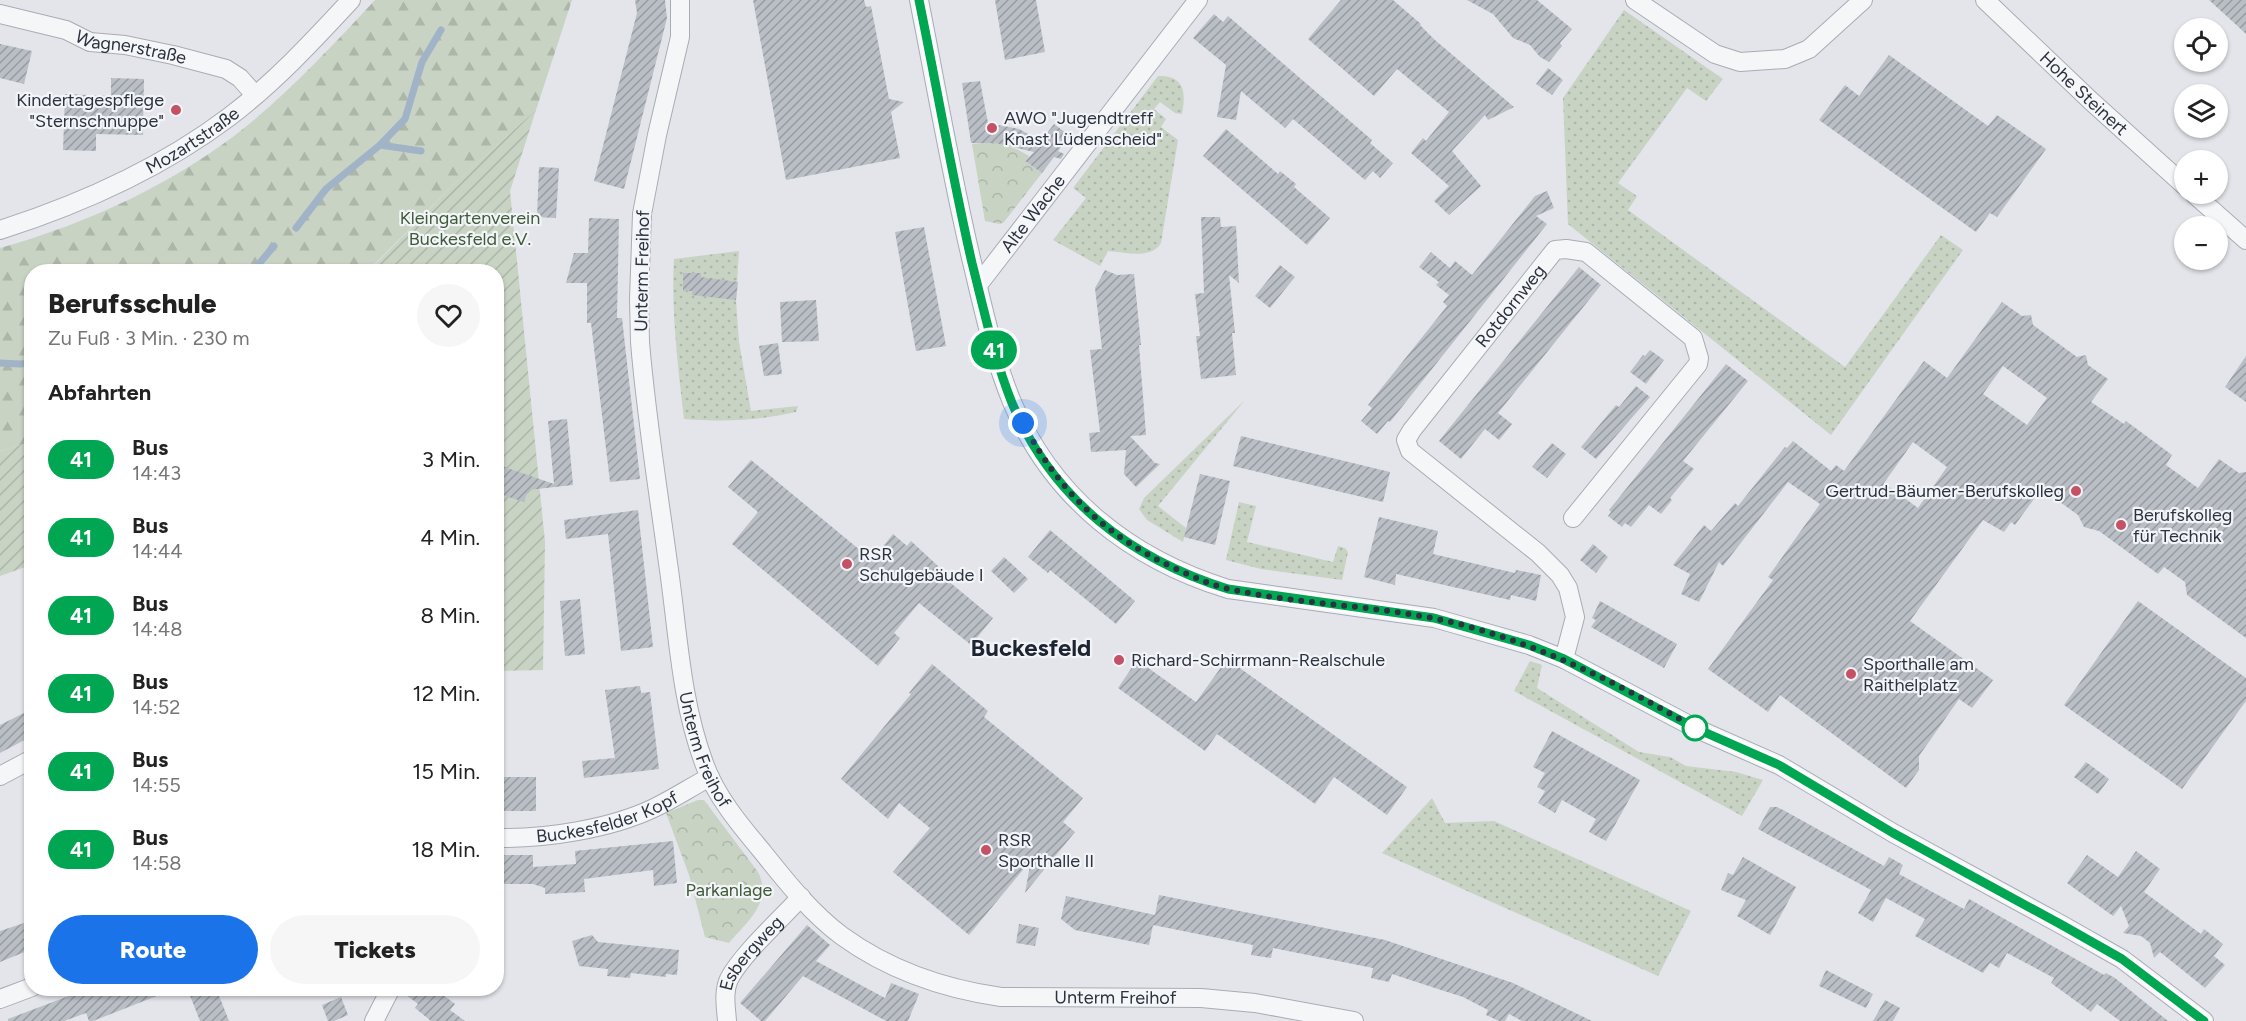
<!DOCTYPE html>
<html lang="de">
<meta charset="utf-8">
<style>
:root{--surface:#fff;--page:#f6f6f6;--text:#222;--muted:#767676;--accent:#1a73e8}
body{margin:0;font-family:Figtree,sans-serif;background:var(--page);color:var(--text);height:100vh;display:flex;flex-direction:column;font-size:22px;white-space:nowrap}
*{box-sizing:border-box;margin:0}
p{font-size:20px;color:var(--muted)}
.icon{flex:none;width:33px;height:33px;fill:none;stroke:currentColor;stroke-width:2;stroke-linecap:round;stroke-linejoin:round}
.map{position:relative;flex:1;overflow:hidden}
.drawer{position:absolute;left:24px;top:264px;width:480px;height:732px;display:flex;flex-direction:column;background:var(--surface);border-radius:24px;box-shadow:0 2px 4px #0004}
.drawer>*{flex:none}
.badge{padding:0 12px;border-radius:20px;font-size:21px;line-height:39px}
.tools{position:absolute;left:2174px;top:18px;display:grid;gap:12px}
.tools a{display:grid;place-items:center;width:54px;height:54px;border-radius:50%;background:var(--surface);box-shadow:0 2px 4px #0004;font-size:30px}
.you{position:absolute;width:30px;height:30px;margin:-15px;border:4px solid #fff;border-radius:50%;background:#1a73e8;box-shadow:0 0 0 9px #1a73e833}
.map>.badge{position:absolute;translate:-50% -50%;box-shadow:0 0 0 3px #fff}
h2{padding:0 24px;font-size:22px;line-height:54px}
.round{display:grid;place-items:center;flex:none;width:63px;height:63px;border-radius:32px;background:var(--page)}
.headline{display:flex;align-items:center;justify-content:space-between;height:102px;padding:0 24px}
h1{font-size:28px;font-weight:800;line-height:45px}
.button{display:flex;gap:12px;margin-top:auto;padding:12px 24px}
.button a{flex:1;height:69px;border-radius:36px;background:var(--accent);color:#fff;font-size:24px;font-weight:800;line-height:69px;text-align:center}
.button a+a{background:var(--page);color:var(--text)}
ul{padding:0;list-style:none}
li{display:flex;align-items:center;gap:18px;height:78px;padding:0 24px}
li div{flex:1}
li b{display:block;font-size:22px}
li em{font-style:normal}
li .badge{min-width:66px;font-weight:700;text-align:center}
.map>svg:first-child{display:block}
</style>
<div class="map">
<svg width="2246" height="1021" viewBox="0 0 2246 1021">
<defs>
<pattern id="grass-dots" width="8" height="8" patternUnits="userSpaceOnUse" patternTransform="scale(1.5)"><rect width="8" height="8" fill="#c8d3c4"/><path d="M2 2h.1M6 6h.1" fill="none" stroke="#acb6a9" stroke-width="1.8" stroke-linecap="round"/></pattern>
<pattern id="forest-firs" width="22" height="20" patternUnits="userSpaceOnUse" patternTransform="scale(1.5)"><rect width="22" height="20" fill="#c8d3c4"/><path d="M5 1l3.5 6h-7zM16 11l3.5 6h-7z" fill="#acb6a9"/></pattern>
<pattern id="park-crowns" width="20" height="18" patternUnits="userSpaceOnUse" patternTransform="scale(1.5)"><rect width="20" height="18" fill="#c8d3c4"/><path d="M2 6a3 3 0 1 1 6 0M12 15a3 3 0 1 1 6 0" fill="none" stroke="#acb6a9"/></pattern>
<pattern id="garden-furrows" width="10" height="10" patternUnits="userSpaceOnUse" patternTransform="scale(1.5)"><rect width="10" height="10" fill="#c8d3c4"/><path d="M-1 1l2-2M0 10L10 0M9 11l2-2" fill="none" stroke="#acb6a9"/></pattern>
<pattern id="building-hatch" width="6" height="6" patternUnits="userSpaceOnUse" patternTransform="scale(1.5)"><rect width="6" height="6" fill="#babfc6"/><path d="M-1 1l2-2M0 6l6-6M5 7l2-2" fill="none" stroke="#979ca2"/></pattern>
</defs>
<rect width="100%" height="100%" fill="#e3e5ea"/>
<path fill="url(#grass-dots)" d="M1624 10 1723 79 1706 101 1687 88 1618 183 1637 196 1628 210 1845 367 1941 235 1963 250 1831 435 1568 224 1563 98Z
M1158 76C1185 75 1186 93 1182 114L1175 113 1160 102 1154 109 1166 119 1161 127 1178 140 1161 243C1151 260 1125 252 1108 251L1100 266 1053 240 1086 198 1073 188Z
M739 251 736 300 739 342 751 411 798 406 796 412C755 421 726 422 684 419 678 366 671 312 674 259Z
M1245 400 1158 506 1186 528 1183 542 1147 520 1139 509 1144 498Z
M1239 502 1256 506 1247 542 1333 562 1338 546 1345 548 1348 552 1342 580 1261 569 1226 560Z
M1530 661 1542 665 1537 688 1639 752 1670 757 1686 766 1736 772 1763 780 1742 816 1514 691Z
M1432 798 1445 823 1494 821 1691 911 1658 976 1382 853Z"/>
<path fill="url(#forest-firs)" d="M375 0H572L536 110 457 181 368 271 32 272 31 442 0 451V248C89 223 176 183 248 125 294 87 335 43 375 0Z"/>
<path fill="url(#park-crowns)" d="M990 142C1005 144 1016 148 1029 156L1025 161 1042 173 1004 222 1000 224 985 221 972 144Z
M698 800H704L758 872C773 902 747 922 729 943L705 937 689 875 666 813Z"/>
<path fill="url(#garden-furrows)" d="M536 110 510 191 545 542 543 670 497 671 496 272H368L457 181Z
M31 442V565L0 576V451Z"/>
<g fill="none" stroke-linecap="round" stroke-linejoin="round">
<path stroke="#a1b3c7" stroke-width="7" d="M380 145 421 151
M296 228 326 189 380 145 405 119 422 62 441 30
M252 272 274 246
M0 363 20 364 32 363"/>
</g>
<path fill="url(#building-hatch)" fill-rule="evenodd" d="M635 0H665L667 18 624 189 594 181 637 13Z
M753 0H864L866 7 871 6 889 99 904 102 891 112 900 158 786 180Z
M995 0H1036L1045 52 1005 60Z
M1341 0H1393L1421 24 1420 25 1435 40 1514 107 1488 120 1485 115 1452 151 1481 186 1449 215 1434 201 1449 186 1411 153 1423 138 1426 141 1449 112 1397 69 1374 96 1308 39Z
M1467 0H1537L1572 29 1560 43 1562 46 1549 62 1540 57 1530 45 1513 38 1493 14Z
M2209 0H2246V34L2232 21Z
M1214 14 1223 22 1228 16 1372 140 1370 143 1393 163 1380 178 1373 171 1365 180 1293 119 1285 128 1241 91 1236 120 1217 117 1226 65 1193 38Z
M0 44 32 51 24 84 0 78Z
M1889 55 1988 126 1997 115 2046 149 1997 217 1990 213 1976 232 1819 120 1845 85 1859 96Z
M1548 68 1563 80 1552 95 1536 84Z
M111 78 144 79 143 135 96 134V151L63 150 65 94 111 96Z
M980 81 988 123 1019 129 1041 141 1054 124 1070 136 1058 151 1064 154 1061 159 1054 157 1042 173 1025 161 1034 152 995 143H971L962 83Z
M1226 129 1278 174 1280 171 1296 184 1294 187 1330 218 1307 245 1203 156Z
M539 167 559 168 556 218 537 217Z
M1547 191 1554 208 1536 216 1547 224 1390 422 1388 421 1377 434 1361 421 1372 408 1368 405 1447 306 1443 302 1449 295 1436 285 1439 282 1419 267 1431 252 1450 268 1455 261 1472 275 1535 196Z
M1201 217H1220L1221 227 1236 226 1239 283 1229 275 1235 333H1232L1236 375 1201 379 1196 336H1200L1195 294 1204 293Z
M589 218 619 219 617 318H622L640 479 610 482 591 323H587V283H566L574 253H588Z
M924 227 946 346 916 351 895 232Z
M1280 265 1295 277 1270 308 1255 296Z
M1579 267 1601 285 1498 413 1512 424 1499 440 1485 429 1461 459 1439 441Z
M1105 270 1117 275 1134 274 1141 345H1139L1146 435 1130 436 1155 463 1160 464 1136 487 1124 474 1126 450 1091 452 1089 433 1100 432 1090 350 1102 349 1095 288Z
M683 273H701V277L738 282 736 300 692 295V291H683Z
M816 300 819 341 782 342 780 302Z
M2002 302 2022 316 2031 315 2033 325 2077 357 2086 355 2088 365 2108 379 2091 402 2124 424 2126 421 2172 455 2166 465 2198 488 2219 459 2239 473 2246 472V638L2187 595 2185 582 2164 567 2158 574 2099 531 2084 527 2078 515 2046 492 2044 495 2039 492 2015 525 2011 522 2004 532 1983 520 1910 621 1993 680 1972 708 1959 699 1919 756V770L1906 788 1780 695 1768 712 1708 669 1773 580 1768 577 1820 504 1788 482 1723 566 1719 562 1699 602 1681 594 1690 574 1673 565 1704 525 1711 531 1735 503 1738 506 1785 447 1787 448 1793 441 1831 471 1836 465 1844 471 1924 361 1947 378ZM2003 366 2047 398 2027 425 1983 394ZM1913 442 1947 467 1918 508 1884 483Z
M778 343 782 374 764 376 759 346Z
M1650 350 1664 360 1646 384 1630 372 1643 355 1645 356Z
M2246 356V402L2225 387Z
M1726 364 1748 381 1683 461 1694 469 1670 498 1672 500 1661 514 1649 505 1631 527 1625 523 1622 527 1608 516 1611 512 1609 510Z
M1636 386 1650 397 1596 459 1581 447 1616 405 1619 407Z
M567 419 573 485 528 490 524 502 496 493V464L554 484 548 421Z
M1241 436 1390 472 1383 502 1233 466Z
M1552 443 1566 454 1547 478 1532 467Z
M751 460 872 560 893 534 907 546 911 541 938 566 935 570 993 618 971 645 919 603 894 633 900 638 878 666 732 544 758 512 728 487Z
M1200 474 1230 481 1215 545 1184 537Z
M638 510 653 647 621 651 608 534 566 539 564 520Z
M1379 517 1438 531 1433 554 1515 573 1516 570 1541 575 1536 601 1511 595 1510 600 1396 574 1395 585 1364 577Z
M1050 530 1135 601 1116 624 1050 570 1048 573 1028 557Z
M1593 544 1608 557 1596 573 1580 560Z
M1004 557 1028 579 1014 593 991 571Z
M580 599 585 654 565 656 560 601Z
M1600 601 1677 644 1664 668 1591 627 1596 620 1592 618Z
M2138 601 2246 678V701L2182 789 2064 705Z
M1227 659 1407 787 1387 815 1334 777 1315 804 1217 734 1205 751 1118 688 1137 660 1196 702Z
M932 664 988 711 984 717 1083 798 1063 822 1075 832 1025 893 1031 860 969 935 893 872 930 828 899 803 888 819 841 779 911 694 909 693Z
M640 686 641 693 650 692 659 769 584 778 582 761 615 758 605 690Z
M32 709V736L0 753V725Z
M1552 731 1640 780 1606 841 1589 832 1596 819 1562 800 1555 813 1538 803 1545 791 1537 787 1545 773 1533 767Z
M2086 762 2109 779 2098 794 2074 777Z
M496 777H536V811H496Z
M1770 807H1777L1785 811 1884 866 1889 857 1903 865 1899 874 1964 909 1969 899 2104 975 2106 973 2115 978 2168 1021H2120L2097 1004 2091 1012 2051 983 2054 978 2007 953 1999 968 1990 963 1983 973 1915 936 1925 919 1886 898 1873 922 1858 913 1871 890 1758 829Z
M673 841 677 883 654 886 653 870 584 879 585 892 545 894V888L533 884H496V855H533V867L576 864 575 851Z
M2136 851 2160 869 2144 892 2201 934 2204 929 2223 944 2214 956 2225 965 2205 988 2160 952 2154 958 2150 943 2141 936 2123 933 2129 926 2121 906 2113 916 2067 883 2087 855 2118 877Z
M1743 857 1796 887 1770 935 1737 916 1746 900 1721 890 1728 873 1733 875Z
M1159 895 1385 940 1513 983 1592 1021H1522L1509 1014 1505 1021H1499L1486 1015 1488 1010 1463 997 1441 990 1392 974 1389 982 1371 978 1373 968 1273 948 1271 958 1251 955 1253 945 1153 925Z
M1066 896 1155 915 1149 945 1075 930 1061 919Z
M27 922 32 933V949L0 962V931Z
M1019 924 1039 928 1035 946 1016 943Z
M807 925 830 945 816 961 885 998 891 983 919 994 908 1021H886L803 976 765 1021H761L740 1003Z
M592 935 598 942 679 950 677 975 666 974V977L631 973 630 978 607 976 608 969 579 966 572 941Z
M1826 970 1873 994 1866 1008 1819 986Z
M90 988 172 990 93 1021H89L86 1013 64 1021H8V1019Z
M187 988H216L229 1021H200Z
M402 988H434L455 1004 450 1010 465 1021H431L415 1008 418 1004 401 991Z
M341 997 348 1015 334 1021H328L322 1005Z
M1885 1000 1900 1008 1893 1021H1873Z"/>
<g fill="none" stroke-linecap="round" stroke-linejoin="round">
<defs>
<g id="street">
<path id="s1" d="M680 0V37L657 135 642 214 639 299 640 342C646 416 658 489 668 563 678 630 680 698 704 763 715 795 740 825 761 850 785 880 811 913 842 936 889 970 945 989 1001 997L1201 998 1255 1003 1354 1021"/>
<path d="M919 0C936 86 951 173 971 258 983 307 993 356 1012 402 1052 498 1131 559 1228 589L1434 618 1529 645 1564 659 1695 728 1779 765 1893 833 2062 925 2122 959 2204 1021"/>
<path d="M1635 0 1715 54 1740 62 1785 59 1809 49 1863 0"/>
<path id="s2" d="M1985 0 2091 101 2184 185"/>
<path id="s3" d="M0 14 66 30 90 42 125 45 173 55 226 69 240 78 255 95"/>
<path d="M2194 194 2246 240"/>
<path id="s4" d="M0 230C81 204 160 169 229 117 274 83 312 42 351 0"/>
<path id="s5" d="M978 285 1198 0"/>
<path id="s6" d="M1564 659 1575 617 1568 588 1560 575 1538 553 1410 451 1406 440 1412 430 1555 250 1566 249 1586 252 1693 338 1699 358 1698 364 1573 518"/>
<path d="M0 776 32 759"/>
<path id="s7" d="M496 838C545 839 610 829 654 808 673 799 691 787 710 777"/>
<path d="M0 999 32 987"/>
<path d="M374 1021 391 988"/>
<path id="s8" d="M727 1021C726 1007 723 992 729 979 742 954 782 918 801 897"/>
</g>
</defs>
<use href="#street" stroke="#a8acb4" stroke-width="20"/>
<use href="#street" stroke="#f5f6f8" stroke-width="18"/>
</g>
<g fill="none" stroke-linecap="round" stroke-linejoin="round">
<defs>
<path id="line" d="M919 0C937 88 952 176 972 263 984 310 994 358 1012 403 1052 499 1131 559 1228 589L1434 618 1529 645 1564 659 1695 728 1779 765 1893 833 2062 925 2122 959 2204 1021"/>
</defs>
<use href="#line" stroke="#fff" stroke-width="14"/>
<use href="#line" stroke="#00a651" stroke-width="9"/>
<path stroke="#2c3340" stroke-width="6" stroke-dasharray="0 10.8" d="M1023 423C1059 491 1104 535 1174 568 1192 576 1210 585 1229 589 1306 606 1386 605 1463 625 1545 647 1622 685 1695 728"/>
</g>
<g fill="#c45264" stroke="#f2f4f7" stroke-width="2">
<circle cx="176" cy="110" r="6"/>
<circle cx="992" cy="128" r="6"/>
<circle cx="2076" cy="491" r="6"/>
<circle cx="2121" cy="525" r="6"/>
<circle cx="847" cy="564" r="6"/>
<circle cx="1119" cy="660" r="6"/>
<circle cx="1851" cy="674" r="6"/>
<circle cx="986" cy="850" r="6"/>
</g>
<circle fill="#fff" stroke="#00a651" stroke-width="3" cx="1695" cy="728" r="12"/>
<g text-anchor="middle" stroke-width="4.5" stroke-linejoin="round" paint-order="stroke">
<g font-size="18" fill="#2c3340" stroke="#f2f4f7">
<text dy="6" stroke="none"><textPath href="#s3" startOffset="136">Wagnerstraße</textPath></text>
<text dy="6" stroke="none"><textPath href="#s2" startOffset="136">Hohe Steinert</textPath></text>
<text dy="6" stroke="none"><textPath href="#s4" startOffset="213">Mozartstraße</textPath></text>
<text dy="6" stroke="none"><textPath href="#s5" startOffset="90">Alte Wache</textPath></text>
<text transform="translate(642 271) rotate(-89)" y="6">Unterm Freihof</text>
<text dy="6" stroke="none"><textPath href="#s6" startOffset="465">Rotdornweg</textPath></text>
<text dy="6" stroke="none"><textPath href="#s1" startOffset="760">Unterm Freihof</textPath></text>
<text dy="6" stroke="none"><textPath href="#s7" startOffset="114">Buckesfelder Kopf</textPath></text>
<text dy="6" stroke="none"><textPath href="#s8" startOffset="76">Esbergweg</textPath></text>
<text dy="6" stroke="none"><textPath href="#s1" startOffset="1282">Unterm Freihof</textPath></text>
</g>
<g font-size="18" fill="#2c3340" stroke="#f2f4f7" text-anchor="start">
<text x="164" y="106" text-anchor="end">Kindertagespflege<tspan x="164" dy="21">"Sternschnuppe"</tspan></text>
<text x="1004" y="124">AWO "Jugendtreff<tspan x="1004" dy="21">Knast Lüdenscheid"</tspan></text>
<text x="2064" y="497" text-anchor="end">Gertrud-Bäumer-Berufskolleg</text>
<text x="2133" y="521">Berufskolleg<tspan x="2133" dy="21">für Technik</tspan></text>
<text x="859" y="560">RSR<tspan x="859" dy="21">Schulgebäude I</tspan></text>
<text x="1131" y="666">Richard-Schirrmann-Realschule</text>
<text x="1863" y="670">Sporthalle am<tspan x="1863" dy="21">Raithelplatz</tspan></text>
<text x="998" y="846">RSR<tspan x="998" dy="21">Sporthalle II</tspan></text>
</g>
<g font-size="18" fill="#405b3a" stroke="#f2f4f7">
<text x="470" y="224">Kleingartenverein<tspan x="470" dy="21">Buckesfeld e.V.</tspan></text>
<text x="729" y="896">Parkanlage</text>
</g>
<g font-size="24" font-weight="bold" fill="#1e2431" stroke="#f2f4f7">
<text x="1031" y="656">Buckesfeld</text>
</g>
</g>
</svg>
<div class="tools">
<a><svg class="icon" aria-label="locate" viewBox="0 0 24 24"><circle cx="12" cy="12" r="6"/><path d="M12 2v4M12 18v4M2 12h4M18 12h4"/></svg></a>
<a><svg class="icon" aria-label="layers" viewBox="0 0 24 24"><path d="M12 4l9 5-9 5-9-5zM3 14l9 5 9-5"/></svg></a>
<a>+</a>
<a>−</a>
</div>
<div class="you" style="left:1023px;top:423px"></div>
<b class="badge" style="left:994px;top:350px;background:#00a651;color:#fff">41</b>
<section class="drawer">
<div class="headline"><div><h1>Berufsschule</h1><p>Zu Fuß · 3 Min. · 230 m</p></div><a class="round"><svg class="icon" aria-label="heart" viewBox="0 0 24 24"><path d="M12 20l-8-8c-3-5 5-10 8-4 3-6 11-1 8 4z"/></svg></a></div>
<h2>Abfahrten</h2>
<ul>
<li><span class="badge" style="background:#00a651;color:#fff">41</span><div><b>Bus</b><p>14:43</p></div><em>3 Min.</em></li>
<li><span class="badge" style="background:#00a651;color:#fff">41</span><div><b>Bus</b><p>14:44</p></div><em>4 Min.</em></li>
<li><span class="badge" style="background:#00a651;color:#fff">41</span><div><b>Bus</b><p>14:48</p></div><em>8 Min.</em></li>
<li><span class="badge" style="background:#00a651;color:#fff">41</span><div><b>Bus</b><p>14:52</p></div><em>12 Min.</em></li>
<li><span class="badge" style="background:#00a651;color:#fff">41</span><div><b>Bus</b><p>14:55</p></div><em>15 Min.</em></li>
<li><span class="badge" style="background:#00a651;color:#fff">41</span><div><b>Bus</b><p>14:58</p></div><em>18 Min.</em></li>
</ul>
<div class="button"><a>Route</a><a>Tickets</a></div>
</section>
</div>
